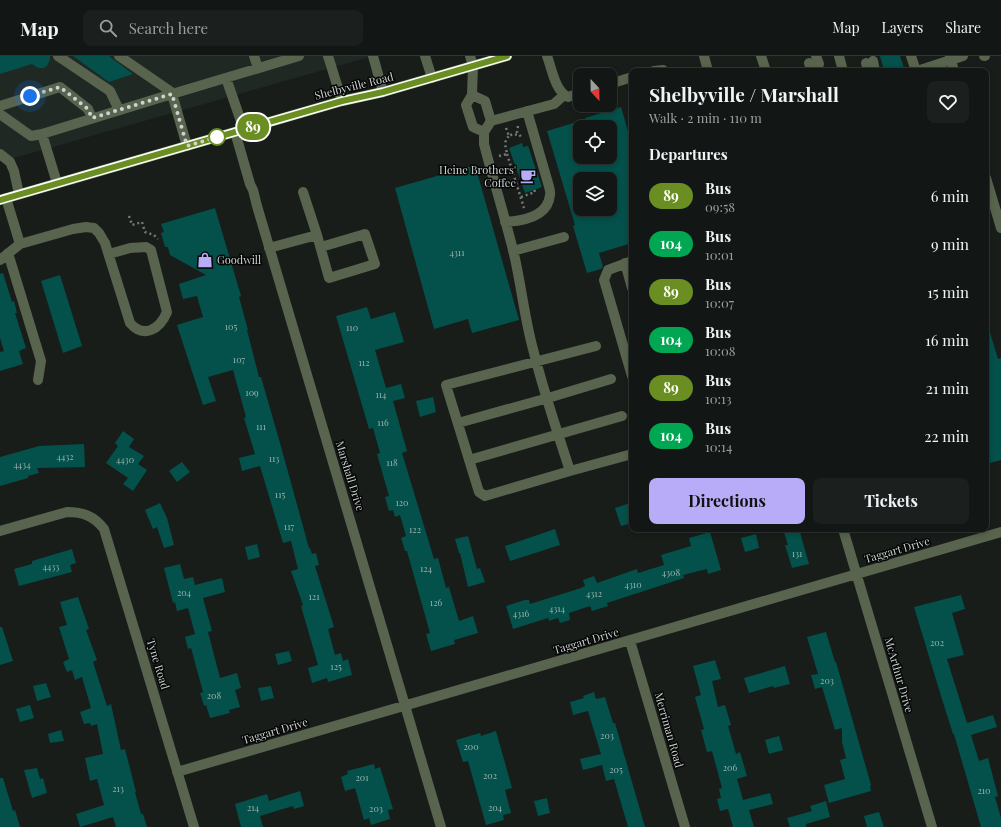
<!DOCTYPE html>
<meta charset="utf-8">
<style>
:root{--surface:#121614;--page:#1b1f1d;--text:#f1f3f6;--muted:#9c9fa0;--line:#313534;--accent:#b8abf7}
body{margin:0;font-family:"Playfair Display",serif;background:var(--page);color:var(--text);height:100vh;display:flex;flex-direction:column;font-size:15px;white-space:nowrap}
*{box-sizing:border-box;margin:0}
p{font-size:13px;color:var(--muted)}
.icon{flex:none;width:22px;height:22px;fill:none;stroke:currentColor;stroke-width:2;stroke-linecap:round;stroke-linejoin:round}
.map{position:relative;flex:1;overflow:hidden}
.details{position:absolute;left:629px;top:12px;width:360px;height:464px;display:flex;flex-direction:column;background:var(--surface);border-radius:8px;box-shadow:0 2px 6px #0003,0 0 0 1px var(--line)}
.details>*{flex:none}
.badge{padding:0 8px;border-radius:13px;font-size:14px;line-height:26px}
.needle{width:26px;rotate:158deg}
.controls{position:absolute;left:573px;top:12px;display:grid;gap:8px}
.controls a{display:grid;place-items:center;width:44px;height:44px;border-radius:8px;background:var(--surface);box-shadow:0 2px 6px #0003,0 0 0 1px var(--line);font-size:20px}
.you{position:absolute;width:20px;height:20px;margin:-10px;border:3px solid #fff;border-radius:50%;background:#1a73e8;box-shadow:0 0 0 6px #1a73e833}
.map>.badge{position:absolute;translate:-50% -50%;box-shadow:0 0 0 2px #fff}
h2{padding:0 20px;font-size:15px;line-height:36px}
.round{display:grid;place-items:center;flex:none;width:42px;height:42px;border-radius:8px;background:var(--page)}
.head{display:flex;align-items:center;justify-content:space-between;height:68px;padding:0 20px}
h1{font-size:19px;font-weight:700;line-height:30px}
.cta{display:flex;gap:8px;margin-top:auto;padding:8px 20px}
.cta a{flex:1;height:46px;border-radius:8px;background:var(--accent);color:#111;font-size:16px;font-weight:700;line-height:46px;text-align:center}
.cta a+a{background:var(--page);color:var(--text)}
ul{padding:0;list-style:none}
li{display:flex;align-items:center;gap:12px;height:48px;padding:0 20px}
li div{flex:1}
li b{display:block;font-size:15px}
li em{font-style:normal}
li .badge{min-width:44px;font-weight:700;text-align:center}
header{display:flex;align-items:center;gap:24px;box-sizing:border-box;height:56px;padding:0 20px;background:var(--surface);border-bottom:1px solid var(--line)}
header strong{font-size:19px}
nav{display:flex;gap:22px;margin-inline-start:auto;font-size:14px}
.search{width:280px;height:36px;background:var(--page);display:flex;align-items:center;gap:10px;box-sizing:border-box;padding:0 14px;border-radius:8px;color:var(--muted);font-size:15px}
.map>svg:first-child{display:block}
</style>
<header>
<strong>Map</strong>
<div class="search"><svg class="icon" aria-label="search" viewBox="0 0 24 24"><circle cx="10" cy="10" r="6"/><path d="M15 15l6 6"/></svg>Search here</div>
<nav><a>Map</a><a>Layers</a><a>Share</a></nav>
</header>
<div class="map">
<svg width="1001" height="771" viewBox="0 0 1001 771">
<rect width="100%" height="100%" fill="#181d1a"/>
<path fill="#1f2823" d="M0 0H373L0 106Z"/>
<path fill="#03514a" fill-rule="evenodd" d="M0 0H50V3L47 10 43 12H38L32 8 0 18Z
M73 0H109L133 18 109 26Z
M880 0H900L905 15H884Z
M621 51 632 89V187L599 197 603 211 601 213 587 217 573 170 575 169 547 75 580 65V101H610V71H588L585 62ZM580 123H610V153H580Z
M522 87 523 91 528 90 542 131 525 137 509 92Z
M475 109 519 264 472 277 468 263 434 273 395 132Z
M215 152 241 240 239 241 248 274H247L259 321H261L280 387 309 492H310L312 498 316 497 319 509 315 510 334 571 328 573 335 599 341 597 343 605 348 603 352 619 328 626 327 622 312 627 308 612 318 609 301 550 303 549 291 515 298 513 291 485 283 487 260 410 242 415 239 402 255 398 244 362 246 361 233 314 208 321 216 345 203 349 177 269 203 261 197 240 183 243 179 228 206 219 170 199 168 191H165L161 177 164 176 161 168Z
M3 217 12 246 14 245 17 257H15L26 292 19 295 23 308 0 315V296L4 295 0 282V218Z
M60 219 82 290 63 297 41 225Z
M367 251 371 263 395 256 404 286 375 294 386 332 401 328 405 342 393 345 407 395 402 397 434 503 438 502 446 532 449 531 459 565 473 560 478 577 454 584 455 588 431 595 426 578 430 577 407 495H405L401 482 406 480 400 459 395 461 393 454 389 455 385 441 389 440 377 398 380 397 373 372 369 373 336 260Z
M986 273H989L998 303 1001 302V404L986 408Z
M433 341 436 356 420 361 416 345Z
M123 375 134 383 129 391 144 400 138 408 147 414 133 435 123 428 128 422 106 407 118 390 115 387Z
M84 388 85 411 37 412 39 417 28 420V422L0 430V401L39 390Z
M182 406 190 416 177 426 169 415Z
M160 447 167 462 174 489 164 492 157 471 153 473 145 454Z
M630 447 632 455V467L621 470 615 452Z
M555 473 560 489 510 505 505 490Z
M783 473H799L809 508 792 512 785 489H788Z
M710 476 721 514 708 518 707 513 683 519 684 522 607 547 608 550 592 555 590 550 569 557 570 564 560 567 558 562 549 565 548 562 513 573 506 550 525 544H529L530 548 581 532 585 530 583 524 594 520 597 527 637 513 638 517 664 509 661 499 691 490 689 482Z
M756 478 759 492 745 496 741 482Z
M468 480 477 513 480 512 485 526 468 531 460 497H459L455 483Z
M257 488 260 501 248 504 245 491Z
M72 493 76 507 70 509 72 516 19 530 14 513 32 508V505Z
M180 508 184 523 193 521 195 529 222 522 225 536 203 542 212 575 208 576 220 622 237 617 241 632 235 634 240 651 229 654 230 657 210 662 206 649 204 650 200 637 203 636 191 592 188 593 185 581 195 578 188 552 177 555 175 546 173 547 164 512Z
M961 539 965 553 952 557 964 599 947 603 967 667 993 659 997 671 971 679 979 705 988 702 998 740 995 741 1001 762V771H981L954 678H953L941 640 914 551Z
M78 541 89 573 86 574 97 604 93 606 107 650 111 648 121 694 125 693 136 736H135L141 758H143L147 771H116L113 761 80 771 76 758 104 749 97 723 90 725 85 702 103 698 97 668 91 670 90 667 84 668 80 656 91 652 82 621 75 624 72 614 67 616 63 606 69 603 59 571 67 569 60 546Z
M0 571H2L13 605 0 609Z
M826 576 835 606H836L871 729 870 730 871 735 829 747 824 729 845 723 840 704 846 702 842 686V672L835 674 822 631 815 633 811 619 818 618 807 581Z
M289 595 292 605 278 609 275 598Z
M715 604 721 623 712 625 718 651 725 649 731 669 728 670 736 698 740 696 747 720 737 723 743 744 770 737 773 748 749 754 754 771H733L728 753 720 755 717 743 721 742 719 733 722 732 712 695 707 696 701 674 704 673 695 641 701 639 693 610Z
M785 610 790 628 774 632 773 630 749 637 744 622Z
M46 627 51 641 37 645 33 630Z
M271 630 274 642 261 645 258 632Z
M594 636 596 643 605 641 613 667H615L645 771H628L614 723 606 725 602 709 583 714 580 703 601 698 588 655 573 659 570 646 584 642 583 640Z
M30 649 34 662 20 666 16 653Z
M61 674 64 685 50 687 48 678Z
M496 675 512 732 505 734 511 757 503 759 504 764 486 769 468 705 463 706 456 684 480 677 481 680Z
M779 680 783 694 769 698 765 684Z
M374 708 375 713 380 711 393 753 388 754 390 763 371 769 369 762 364 764 355 732 345 735 341 721 348 718 347 715Z
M37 712 40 723 43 722 47 737 32 742 24 714Z
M0 722H3L13 755 15 754 20 771H0Z
M300 735 304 750 294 753 293 750 260 760 263 771H241L235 748 267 738 269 745Z
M547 742 550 757 538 760 534 745Z
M826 745 830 761 806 768V771H790L787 762 812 755 810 750Z
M879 756 884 771H867L864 760Z"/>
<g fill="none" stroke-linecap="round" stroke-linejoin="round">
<path stroke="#747876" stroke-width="2.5" stroke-dasharray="2 3" stroke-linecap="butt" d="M518 70 517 76 522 82
M506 72 509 80 513 78 518 79
M507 98 524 152
M499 100 507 98C506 91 503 86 509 80
M521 141 535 136 534 133
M129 160 132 169 142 166 145 176 154 179 158 183"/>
<path stroke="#58644e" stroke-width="10" d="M58 0 110 35 119 54
M254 0 258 12
M328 0 342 45
M373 0 383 36
M425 0 432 22
M470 0 473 10 472 39 466 49 473 71 484 76
M547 0C552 13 555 35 568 41L580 37
M704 0 708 15
M761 0 766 15
M816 0 819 8 817 15
M839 0 843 15
M911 0 916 15
M950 0 954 15
M984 0H985
M873 5 875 15
M809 7 810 11 814 15
M866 7 868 15
M654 15 663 14 664 15
M917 15 963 0
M226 22 244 74
M610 28 632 21
M472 39 485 45 491 65
M564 39 554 48 491 65 484 76V88C493 123 504 158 513 194 521 226 524 260 533 293 543 334 557 375 570 415L485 440 479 436 446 329 596 290
M0 50 60 31 88 53 92 62
M0 58 31 80 42 78
M235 76 250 128 253 134 257 150 441 771
M187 90 172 38 299 0
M0 98 10 106 14 115 19 138
M986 122 1001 172
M57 127 42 78 172 38 170 35 119 0
M6 142 20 188 73 173 86 171 94 172 99 177 105 187 130 267C144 283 160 273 167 256L151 194 146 191 130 192 109 198
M505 166C523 165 548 161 550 139 551 136 549 131 548 127L527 55
M317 179 329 222 375 208 365 178 321 191
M269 192 317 179 303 136
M513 195 564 181
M8 197 41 305 38 324
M0 204 20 188
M632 205 608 214 604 224 632 320
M625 207 632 232
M458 367 548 342 611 323
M469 404 622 360
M570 415 632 398
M843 473 932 771
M0 475 67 456C83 456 94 460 104 473L194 771
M630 585 685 771
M177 716 1001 476"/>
<path stroke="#94ae7f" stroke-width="10" d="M0 144 342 45 383 36 507 0"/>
</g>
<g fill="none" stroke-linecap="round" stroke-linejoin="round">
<defs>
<path id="line" d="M0 144 342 45 383 36 507 0"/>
</defs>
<use href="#line" stroke="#fff" stroke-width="9"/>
<use href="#line" stroke="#6b8e23" stroke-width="6"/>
<path stroke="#cfd2d0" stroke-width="4" stroke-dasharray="0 7.2" d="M30 40 60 31 88 53 92 62 172 38 187 90 217 81"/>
</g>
<defs>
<symbol id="cafe-bare" viewBox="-9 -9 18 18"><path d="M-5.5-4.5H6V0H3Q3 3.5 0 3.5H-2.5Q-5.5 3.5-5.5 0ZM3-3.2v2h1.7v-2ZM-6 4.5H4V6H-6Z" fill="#b8abf7" stroke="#050706" stroke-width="2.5" paint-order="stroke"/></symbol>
<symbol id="shop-bare" viewBox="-9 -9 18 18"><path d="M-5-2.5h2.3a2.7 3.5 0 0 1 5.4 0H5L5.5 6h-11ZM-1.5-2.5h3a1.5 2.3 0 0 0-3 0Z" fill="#b8abf7" stroke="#050706" stroke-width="2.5" paint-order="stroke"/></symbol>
</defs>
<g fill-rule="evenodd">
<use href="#cafe-bare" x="517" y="109" width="22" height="22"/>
<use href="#shop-bare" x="194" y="193" width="22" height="22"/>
</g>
<circle fill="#fff" stroke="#6b8e23" stroke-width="2" cx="217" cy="81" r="8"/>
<g text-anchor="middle" stroke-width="3" stroke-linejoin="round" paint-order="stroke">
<g font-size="9" fill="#9cb2ae">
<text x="457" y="200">4311</text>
<text x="231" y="274">105</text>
<text x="352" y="275">110</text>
<text x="239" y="307">107</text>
<text x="364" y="310">112</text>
<text x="252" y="340">109</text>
<text x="381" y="342">114</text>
<text x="383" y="370">116</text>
<text x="261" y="374">111</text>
<text x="65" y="404">4432</text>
<text x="274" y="406">113</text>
<text x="125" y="407">4430</text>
<text x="392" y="410">118</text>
<text x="22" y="412">4434</text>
<text x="280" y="442">115</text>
<text x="402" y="450">120</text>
<text x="289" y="474">117</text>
<text x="415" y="477">122</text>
<text x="797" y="501">131</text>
<text x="51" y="514">4433</text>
<text x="426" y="516">124</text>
<text x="671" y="520">4308</text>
<text x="633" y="532">4310</text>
<text x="184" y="540">204</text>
<text x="594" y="541">4312</text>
<text x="314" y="544">121</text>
<text x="436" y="550">126</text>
<text x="557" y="556">4314</text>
<text x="521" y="561">4316</text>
<text x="937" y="590">202</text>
<text x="336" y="614">125</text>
<text x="827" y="628">203</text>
<text x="214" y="643">208</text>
<text x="607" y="683">203</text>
<text x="471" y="694">200</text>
<text x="730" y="715">206</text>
<text x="616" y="717">205</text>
<text x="490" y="723">202</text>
<text x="362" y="725">201</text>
<text x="118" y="736">213</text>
<text x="984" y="738">210</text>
<text x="253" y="755">214</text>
<text x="495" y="755">204</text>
<text x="376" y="756">203</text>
</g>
<g font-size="11" fill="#cfd2d0" stroke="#050706">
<text transform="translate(354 30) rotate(-14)" y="4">Shelbyville Road</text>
<text transform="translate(350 420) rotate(73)" y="4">Marshall Drive</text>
<text transform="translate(897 494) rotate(-16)" y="4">Taggart Drive</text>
<text transform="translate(586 585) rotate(-16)" y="4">Taggart Drive</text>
<text transform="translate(158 608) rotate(73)" y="4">Tyne Road</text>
<text transform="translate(899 619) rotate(74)" y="4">McArthur Drive</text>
<text transform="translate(669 674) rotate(74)" y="4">Merriman Road</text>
<text transform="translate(275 675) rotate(-16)" y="4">Taggart Drive</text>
</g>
<g font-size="11" fill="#cfd2d0" stroke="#050706" text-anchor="end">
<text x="516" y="118">Heine Brothers'<tspan x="516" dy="13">Coffee</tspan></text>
<text x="217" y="208" text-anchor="start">Goodwill</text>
</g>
</g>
</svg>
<div class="controls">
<a><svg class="needle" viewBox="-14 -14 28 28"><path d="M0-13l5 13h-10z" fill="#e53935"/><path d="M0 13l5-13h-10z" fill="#9c9fa0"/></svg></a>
<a><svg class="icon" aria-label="locate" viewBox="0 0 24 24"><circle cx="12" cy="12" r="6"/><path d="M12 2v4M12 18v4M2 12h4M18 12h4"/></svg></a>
<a><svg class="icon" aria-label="layers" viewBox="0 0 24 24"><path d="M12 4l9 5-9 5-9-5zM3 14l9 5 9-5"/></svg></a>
</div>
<div class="you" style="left:30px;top:40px"></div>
<b class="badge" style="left:253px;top:71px;background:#6b8e23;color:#fff">89</b>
<section class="details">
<div class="head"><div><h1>Shelbyville / Marshall</h1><p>Walk · 2 min · 110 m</p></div><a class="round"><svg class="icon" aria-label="heart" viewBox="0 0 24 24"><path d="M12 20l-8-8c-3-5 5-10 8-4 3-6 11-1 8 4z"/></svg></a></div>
<h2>Departures</h2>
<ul>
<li><span class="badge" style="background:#6b8e23;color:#fff">89</span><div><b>Bus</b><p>09:58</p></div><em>6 min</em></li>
<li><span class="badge" style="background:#00a651;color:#fff">104</span><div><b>Bus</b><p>10:01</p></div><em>9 min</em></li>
<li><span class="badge" style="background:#6b8e23;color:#fff">89</span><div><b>Bus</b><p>10:07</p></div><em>15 min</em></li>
<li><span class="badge" style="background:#00a651;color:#fff">104</span><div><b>Bus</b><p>10:08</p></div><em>16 min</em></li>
<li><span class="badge" style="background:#6b8e23;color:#fff">89</span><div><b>Bus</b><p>10:13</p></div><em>21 min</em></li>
<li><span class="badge" style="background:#00a651;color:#fff">104</span><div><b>Bus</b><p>10:14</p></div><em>22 min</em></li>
</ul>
<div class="cta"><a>Directions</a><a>Tickets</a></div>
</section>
</div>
